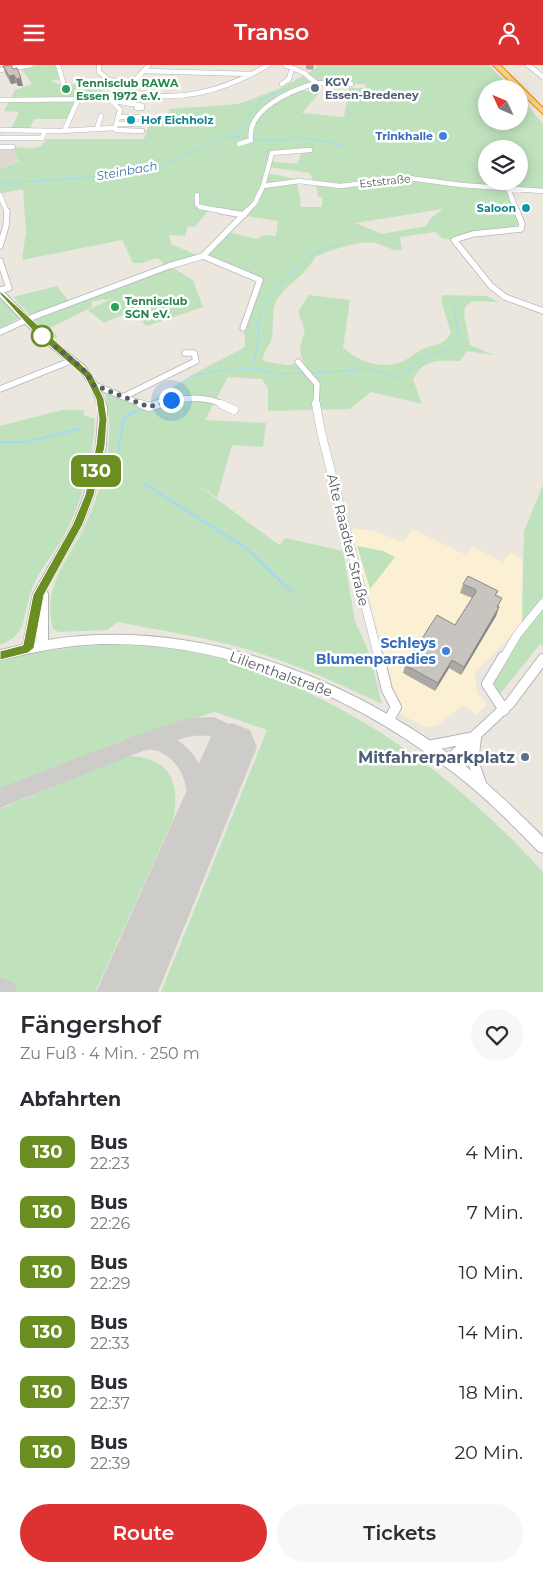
<!DOCTYPE html>
<html lang="de">
<meta charset="utf-8">
<style>
:root{--surface:#fff;--page:#f7f7f7;--text:#2b2b33;--muted:#7c7c81;--accent:#de3132}
body{margin:0;font-family:Montserrat,sans-serif;background:var(--page);color:var(--text);height:100vh;display:flex;flex-direction:column;font-size:19px;white-space:nowrap}
*{box-sizing:border-box;margin:0}
p{font-size:16px;color:var(--muted)}
.icon{flex:none;width:28px;height:28px;fill:none;stroke:currentColor;stroke-width:2;stroke-linecap:round;stroke-linejoin:round}
.map{position:relative;height:927px;overflow:hidden}
.side{display:flex;flex-direction:column;background:var(--surface);flex:1}
.side>*{flex:none}
.badge{padding:0 10px;border-radius:8px;font-size:18px;line-height:32px}
.needle{width:32px;rotate:314deg}
.fabs{position:absolute;left:478px;top:15px;display:grid;gap:10px}
.fabs a{display:grid;place-items:center;width:50px;height:50px;border-radius:50%;background:var(--surface);box-shadow:0 2px 12px #0003;font-size:25px}
.you{position:absolute;width:25px;height:25px;margin:-12px;border:4px solid #fff;border-radius:50%;background:#1a73e8;box-shadow:0 0 0 8px #1a73e833}
.map>.badge{position:absolute;translate:-50% -50%;box-shadow:0 0 0 2px #fff}
h2{padding:0 20px;font-size:19px;line-height:45px}
.round{display:grid;place-items:center;flex:none;width:52px;height:52px;border-radius:26px;background:var(--page)}
.headline{display:flex;align-items:center;justify-content:space-between;height:85px;padding:0 20px}
h1{font-size:24px;font-weight:600;line-height:38px}
.action{display:flex;gap:10px;margin-top:auto;padding:10px 20px}
.action a{flex:1;height:58px;border-radius:30px;background:var(--accent);color:#fff;font-size:20px;font-weight:600;line-height:58px;text-align:center}
.action a+a{background:var(--page);color:var(--text)}
ul{padding:0;list-style:none}
li{display:flex;align-items:center;gap:15px;height:60px;padding:0 20px}
li div{flex:1}
li b{display:block;font-size:19px}
li em{font-style:normal}
li .badge{min-width:55px;font-weight:700;text-align:center}
header{display:flex;justify-content:space-between;align-items:center;height:65px;padding:0 20px;background:var(--accent);color:#fff;font-size:22px;font-weight:600}
.map>svg:first-child{display:block}
</style>
<header><svg class="icon" aria-label="menu" viewBox="0 0 24 24"><path d="M4 6h16M4 12h16M4 18h16"/></svg>Transo<svg class="icon" aria-label="person" viewBox="0 0 24 24"><circle cx="12" cy="8" r="4"/><path d="M4 21q1-7 8-7t8 7"/></svg></header>
<div class="map">
<svg width="543" height="927" viewBox="0 0 543 927">
<rect width="100%" height="100%" fill="#ebe7df"/>
<path fill="#fbefd4" d="M351 463 373 466 403 477 413 464 466 490 473 482 503 497 510 488 522 493V558L475 609 477 628 487 639 476 650 463 640 437 661 424 662 399 648Z"/>
<path fill="#ddd9d0" d="M0 83H13L17 93 21 94 0 104Z"/>
<path fill="#bfe2bc" fill-rule="evenodd" d="M39 0H57L61 14 51 16 64 21 83 18 116 30 111 33 78 34 69 54H34L30 64H11L19 47 4 46 15 25 32 19 21 3Z
M315 0H489L512 24H486V56H519V30L543 59V126L508 123 522 162 485 167 454 175 443 174 435 167 400 172 402 185C390 186 386 181 376 178 363 174 328 186 315 192 307 209 289 217 278 233 271 243 274 259 272 271 271 281 262 285 263 296L286 300 297 299 314 316 315 322H320C307 298 293 296 305 266L298 247 309 230 350 235 343 283C357 294 375 303 394 299 405 298 415 287 425 283 439 278 442 281 451 268L442 239V230L487 231 499 237 473 236 465 242 464 250 470 280 494 290 467 286 460 296C439 296 424 293 413 314L422 339 371 327 350 344 268 346V323L262 314 228 312 205 355 266 358 263 382 232 380 217 433 187 412 279 480 285 473 343 486 355 556 370 590 382 639C338 618 294 598 246 584 205 572 161 566 118 557L107 565 59 567 53 564C41 520 69 496 86 458 104 420 118 365 103 324L146 339 192 310 245 282 244 263 260 215 204 191 228 167 257 174 265 170 276 171 278 156 209 145 195 162 188 161 185 171 169 170 171 179 201 192 170 201 193 215 203 242 147 261 129 247 104 258 88 245 113 233 106 235 103 234 92 237V242L50 263 58 272 53 274 32 254 167 202 158 193 141 198H133L122 175 22 195 26 167 23 124 3 128 0 130V104L19 96 13 84C26 79 39 90 46 74H144L151 53 167 52 170 44 239 39 281 23 312 6 317 2ZM315 19H365L366 23H349L344 52 302 48 319 28 301 25ZM486 84H519V116H486ZM303 85 297 99 270 96 276 86ZM268 102 310 108 313 117 316 118 318 132H322V142H301L297 114 266 108ZM443 144 430 154 426 161 382 169 355 158Z
M57 221 69 237 31 251 13 232Z
M0 230 19 253 0 265Z
M62 345H84V350L95 354C93 396 83 435 63 472 54 489 39 505 32 524 22 549 29 570 0 580V361Z
M543 420V532L522 558 524 466Z
M357 481 383 486 395 492 370 524Z
M543 543V581L540 579 501 628 493 621 506 599 518 573Z
M123 579C181 583 230 592 284 613V617C385 659 470 727 543 807V927H161L267 665 215 647 121 676 0 725V596C41 586 81 580 123 579Z
M131 691C172 694 180 718 173 755L95 927H0V744L117 695Z"/>
<g fill="none" stroke-linecap="round" stroke-linejoin="round">
<path stroke="#a0dafa" stroke-width="1" d="M231 71 271 76 299 72 342 80
M2 118 84 113 160 101 238 67 262 34 287 24
M253 303 259 271 258 257 267 235 283 216 315 187 334 181
M313 308 372 304 399 314 420 295 449 284 460 275 453 242 461 236
M156 336 192 311 236 303H253L278 309 305 308"/>
<path stroke="#a0dafa" stroke-width="2" d="M0 377H26L79 364
M118 386 124 352 141 344
M143 418 246 483 293 528"/>
<path fill="#ceccc8" fill-rule="evenodd" d="M214 652 237 663 242 682 239 689 232 692 225 689 221 675C207 668 192 670 177 675 221 704 209 761 192 802L184 805 176 802C171 790 178 780 181 768 189 742 192 710 168 692 160 686 153 683 143 686L0 743V723L142 668 189 653Z
M0 912 14 918 17 927H0Z"/>
<path fill="#ceccc8" fill-rule="evenodd" d="M232 658 250 665 257 682 158 927H96L214 665Z"/>
<defs>
<path id="street-far3" d="M58 0 63 17
M99 0V7L109 15 132 20
M528 0 543 12
M0 5 31 0
M145 6 251 9
M316 18 351 19
M282 19 289 14 292 3
M128 23 149 0
M125 26C177 39 222 27 268 0
M0 35 110 34 120 45 115 63 60 66 2 65
M114 36 138 40
M138 40 142 41V43H137Z
M119 52H147
M117 59H142
M97 63 101 51
M115 63 116 65 142 66
M65 64 78 35
M0 73H42L45 66
M239 79 251 75C246 44 292 25 316 18L304 8 285 0
M0 82H13
M263 121 272 88 310 85
M508 123 517 147
M0 130 7 147
M197 130V139L200 142 228 147
M246 147 255 138 263 121 299 116 340 121 409 113 461 120 543 126"/>
<path id="street-far2" d="M221 146 244 150
M517 146 522 159 521 164 473 169 454 175 491 221 505 232 543 246
M0 181 6 161 7 146
M203 191 260 215 243 263
M0 196 9 223 0 225
M0 267 33 252 169 201 203 191 247 146
M298 297 317 319 316 340
M94 320 144 340
M0 324 73 295
M125 331 196 296 194 288H185
M156 340C178 333 203 329 224 340"/>
<path id="street-far1" d="M141 339 149 342 159 339
M221 339 234 345
M316 339 321 367 379 594
M503 594 517 570 543 538"/>
<path id="street" d="M379 592 387 625 396 642 389 655
M503 592 487 619 504 645
M476 673 473 696 481 719
M428 681 475 672
M448 696 510 638 543 594
M456 702 471 687"/>
<path id="secondary" d="M0 226H3L45 269 85 301 98 320 107 342 106 381 94 430 83 459 46 525 48 529V575C193 552 340 609 455 693 487 717 515 744 543 772V788L538 786C509 756 480 727 446 702 347 628 226 576 101 579 67 580 33 587 0 595V585L23 580 33 529 73 459 84 430 96 381 99 342 90 320 79 305 39 273 0 232ZM37 566 36 577 35 578Z"/>
<path id="highway" d="M493 0H500L543 43V49Z"/>
</defs>
<use href="#street-far3" stroke="#b2b6ba" stroke-width="5.5"/>
<use href="#street-far2" stroke="#b2b6ba" stroke-width="7"/>
<use href="#street-far1" stroke="#b2b6ba" stroke-width="9"/>
<use href="#street" stroke="#b2b6ba" stroke-width="12"/>
<use href="#secondary" stroke="#b1b5ba" stroke-width="2"/>
<use href="#highway" stroke="#de8b0c" stroke-width="2"/>
<use href="#street-far3" stroke="#fff" stroke-width="4.5"/>
<use href="#street-far2" stroke="#fff" stroke-width="5.5"/>
<use href="#street-far1" stroke="#fff" stroke-width="8"/>
<use href="#street" stroke="#fff" stroke-width="10"/>
<use href="#secondary" fill="#fff" fill-rule="evenodd"/>
<use href="#highway" fill="#f6d28a" fill-rule="evenodd"/>
</g>
<path fill="#aca9a4" d="M7 0 23 21H18L16 18 11 19 5 8 3 1Z
M306 0H314L313 5 306 4Z
M463 519 498 526 496 530 499 542 496 551 461 610 449 603 435 626 403 608 405 600 455 560 472 533 460 528Z"/>
<path fill="#8c8986" d="M14 10 16 18 11 19 9 11Z
M21 13 23 21H18L16 14Z
M499 542 496 551 461 610 464 602Z
M452 595 449 603 435 626 438 618Z"/>
<path fill="#c8c4bf" stroke="#8c8986" d="M11 0 13 4 17 3 21 13 16 14 14 10 9 11 3 1Z
M468 511 498 526 495 530 502 533 497 542H499L464 602 452 595 438 618 405 600 437 550 455 560 476 527V525L463 519Z"/>
<path fill="#6b8e23" stroke="#fff" d="M0 226 92 309 104 334 107 354 105 381 94 430 83 459 44 530 34 583 28 588 0 595V586L23 580 33 530 73 459 85 430 96 381 99 354 96 334 85 312 34 267 0 229Z"/>
<g fill="none" stroke-linecap="round" stroke-linejoin="round">
<path stroke="#585c60" stroke-width="5" stroke-dasharray="0 9" d="M42 271 82 303 94 320 149 342 171 335"/>
</g>
<g fill="#5c6f8a" stroke="#fff" stroke-width="2">
<circle cx="315" cy="23" r="5"/>
<circle cx="525" cy="692" r="5"/>
</g>
<g fill="#2e9e5b" stroke="#fff" stroke-width="2">
<circle cx="66" cy="24" r="5"/>
<circle cx="115" cy="242" r="5"/>
</g>
<g fill="#0f9aa8" stroke="#fff" stroke-width="2">
<circle cx="131" cy="55" r="5"/>
<circle cx="526" cy="143" r="5"/>
</g>
<g fill="#3f7fe0" stroke="#fff" stroke-width="2">
<circle cx="443" cy="71" r="5"/>
<circle cx="446" cy="586" r="5"/>
</g>
<circle fill="#fff" stroke="#6b8e23" stroke-width="2.5" cx="42" cy="271" r="10"/>
<g text-anchor="middle" stroke-width="5" stroke-linejoin="round" paint-order="stroke">
<g font-size="11" font-weight="bold" fill="#4e5e75" stroke="#fff" text-anchor="start">
<text x="325" y="21">KGV<tspan x="325" dy="13">Essen-Bredeney</tspan></text>
</g>
<g font-size="11" font-weight="bold" fill="#27864d" stroke="#fff" text-anchor="start">
<text x="76" y="22">Tennisclub RAWA<tspan x="76" dy="13">Essen 1972 e.V.</tspan></text>
<text x="125" y="240">Tennisclub<tspan x="125" dy="13">SGN eV.</tspan></text>
</g>
<g font-size="11" font-weight="bold" fill="#0d838f" stroke="#fff" text-anchor="start">
<text x="141" y="59">Hof Eichholz</text>
<text x="516" y="147" text-anchor="end">Saloon</text>
</g>
<g font-size="11" font-weight="bold" fill="#366cbe" stroke="#fff" text-anchor="end">
<text x="433" y="75">Trinkhalle</text>
</g>
<g font-size="11" fill="#585c60" stroke="#fff">
<text transform="translate(385 116) rotate(-6)" y="4">Eststraße</text>
</g>
<g font-size="12" font-style="italic" fill="#3d76a1" stroke="#fff">
<text transform="translate(127 106) rotate(-10)" y="4">Steinbach</text>
</g>
<g font-size="14" fill="#585c60" stroke="#fff">
<text transform="translate(348 475) rotate(76)" y="5">Alte Raadter Straße</text>
<text transform="translate(281 609) rotate(20)" y="5">Lilienthalstraße</text>
</g>
<g font-size="14" font-weight="bold" fill="#366cbe" stroke="#fff" text-anchor="end">
<text x="436" y="583">Schleys<tspan x="436" dy="16">Blumenparadies</tspan></text>
</g>
<g font-size="16" font-weight="bold" fill="#4e5e75" stroke="#fff" text-anchor="end">
<text x="515" y="698">Mitfahrerparkplatz</text>
</g>
</g>
</svg>
<div class="fabs">
<a><svg class="needle" viewBox="-14 -14 28 28"><path d="M0-13l5 13h-10z" fill="#e53935"/><path d="M0 13l5-13h-10z" fill="#7c7c81"/></svg></a>
<a><svg class="icon" aria-label="layers" viewBox="0 0 24 24"><path d="M12 4l9 5-9 5-9-5zM3 14l9 5 9-5"/></svg></a>
</div>
<div class="you" style="left:171px;top:335px"></div>
<b class="badge" style="left:96px;top:406px;background:#6b8e23;color:#fff">130</b>
</div>
<section class="side">
<div class="headline"><div><h1>Fängershof</h1><p>Zu Fuß · 4 Min. · 250 m</p></div><a class="round"><svg class="icon" aria-label="heart" viewBox="0 0 24 24"><path d="M12 20l-8-8c-3-5 5-10 8-4 3-6 11-1 8 4z"/></svg></a></div>
<h2>Abfahrten</h2>
<ul>
<li><span class="badge" style="background:#6b8e23;color:#fff">130</span><div><b>Bus</b><p>22:23</p></div><em>4 Min.</em></li>
<li><span class="badge" style="background:#6b8e23;color:#fff">130</span><div><b>Bus</b><p>22:26</p></div><em>7 Min.</em></li>
<li><span class="badge" style="background:#6b8e23;color:#fff">130</span><div><b>Bus</b><p>22:29</p></div><em>10 Min.</em></li>
<li><span class="badge" style="background:#6b8e23;color:#fff">130</span><div><b>Bus</b><p>22:33</p></div><em>14 Min.</em></li>
<li><span class="badge" style="background:#6b8e23;color:#fff">130</span><div><b>Bus</b><p>22:37</p></div><em>18 Min.</em></li>
<li><span class="badge" style="background:#6b8e23;color:#fff">130</span><div><b>Bus</b><p>22:39</p></div><em>20 Min.</em></li>
</ul>
<div class="action"><a>Route</a><a>Tickets</a></div>
</section>
